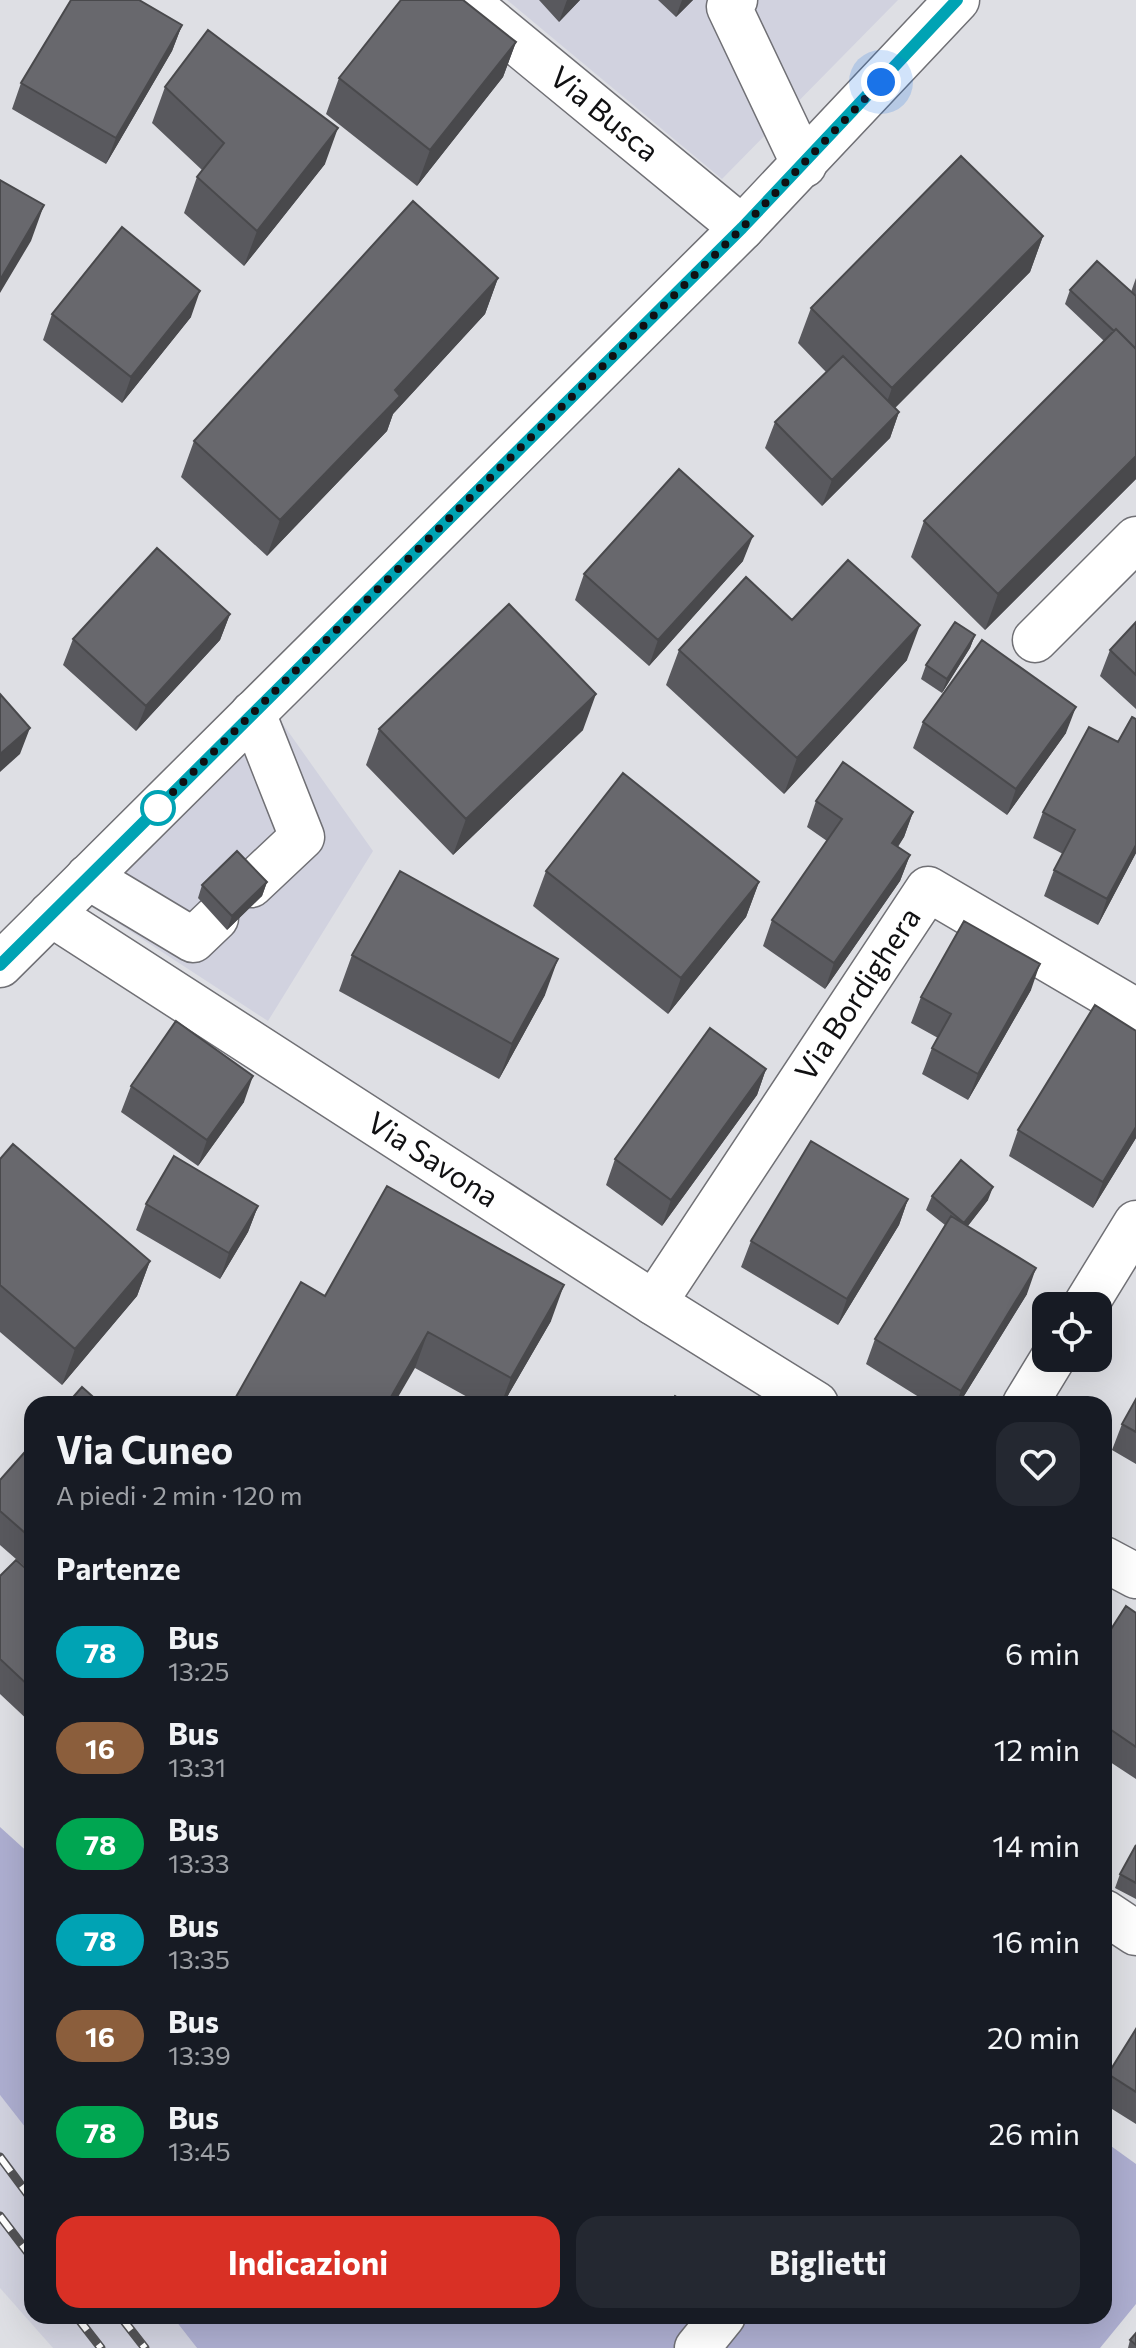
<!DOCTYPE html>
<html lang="it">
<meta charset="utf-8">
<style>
:root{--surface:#171b24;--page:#242831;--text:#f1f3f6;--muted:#9ea1a6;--accent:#d93025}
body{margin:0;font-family:Commissioner,sans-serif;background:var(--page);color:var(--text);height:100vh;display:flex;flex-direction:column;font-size:30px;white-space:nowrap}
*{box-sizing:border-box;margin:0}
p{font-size:26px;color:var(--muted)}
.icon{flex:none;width:44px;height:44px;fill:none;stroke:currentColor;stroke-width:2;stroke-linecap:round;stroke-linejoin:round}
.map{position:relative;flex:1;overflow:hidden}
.details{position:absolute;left:24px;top:1396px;width:1088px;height:928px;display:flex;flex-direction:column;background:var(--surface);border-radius:24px;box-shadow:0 8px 32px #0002}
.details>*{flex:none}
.badge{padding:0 16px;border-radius:26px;font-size:28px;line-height:52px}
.buttons{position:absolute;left:1032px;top:1292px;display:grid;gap:16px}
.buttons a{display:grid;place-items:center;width:80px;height:80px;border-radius:16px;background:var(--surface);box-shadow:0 8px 32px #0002;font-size:40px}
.you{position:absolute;width:40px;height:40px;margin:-20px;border:6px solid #fff;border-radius:50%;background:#1a73e8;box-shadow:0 0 0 12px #1a73e833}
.map>.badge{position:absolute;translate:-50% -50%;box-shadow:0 0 0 4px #fff}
h2{padding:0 32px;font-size:30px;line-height:72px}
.round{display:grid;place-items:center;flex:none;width:84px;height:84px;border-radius:24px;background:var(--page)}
.overview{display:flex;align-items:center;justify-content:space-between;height:136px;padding:0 32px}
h1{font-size:38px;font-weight:700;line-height:60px}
.primary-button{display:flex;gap:16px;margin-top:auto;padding:16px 32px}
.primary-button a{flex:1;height:92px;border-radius:24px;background:var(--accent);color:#fff;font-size:32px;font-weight:700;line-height:92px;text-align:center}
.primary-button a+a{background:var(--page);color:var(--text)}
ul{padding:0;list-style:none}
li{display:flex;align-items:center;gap:24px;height:96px;padding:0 32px}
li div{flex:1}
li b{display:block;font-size:30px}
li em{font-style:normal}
li .badge{min-width:88px;font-weight:700;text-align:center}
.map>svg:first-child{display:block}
</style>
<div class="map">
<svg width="1136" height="2348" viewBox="0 0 1136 2348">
<rect width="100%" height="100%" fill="#dedfe4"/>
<path fill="#d1d2df" d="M507 0H898L722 179Z
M280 720 373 851 268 1021 90 905Z
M0 2095 32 2136V2316H172L197 2348H53L0 2288Z"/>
<path fill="#adaed0" d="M0 1827 32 1856V2136L0 2095Z
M1104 2141 1136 2164V2304L1100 2348H197L172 2316H1104Z"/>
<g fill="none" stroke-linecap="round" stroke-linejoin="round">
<defs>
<g id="minor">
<path id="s1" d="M465 0 742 228"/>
<path d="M735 0 729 7 804 165"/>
<path d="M1035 640 1136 539"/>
<path d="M88 877 193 940 216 918"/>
<path d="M251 885 302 837 253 713"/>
<path id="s2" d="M51 914 654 1303 816 1404"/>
<path id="s3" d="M654 1303 928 889 1136 1011"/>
<path d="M1085 1306 1136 1223"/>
<path d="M1025 1404 1053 1358"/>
<path d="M1104 1559 1136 1576"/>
<path d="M1104 1912 1136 1933"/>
<path d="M697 2348 723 2316"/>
</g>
<path id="major" d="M0 965 742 228 957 0"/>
</defs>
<use href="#minor" stroke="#707075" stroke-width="47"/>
<use href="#major" stroke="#707075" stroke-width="47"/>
<use href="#minor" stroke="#fff" stroke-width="44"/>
<use href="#major" stroke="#fff" stroke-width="44"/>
<defs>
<path id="rail" d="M0 2157 32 2200
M0 2216 32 2258
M76 2316 101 2348
M120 2316 145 2348"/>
</defs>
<use href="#rail" stroke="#535356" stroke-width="9"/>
<use href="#rail" stroke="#fff" stroke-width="6" stroke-dasharray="18" stroke-linecap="butt"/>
</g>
<path fill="#59595e" d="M539 0H580L559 22Z
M658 0H693L676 17Z
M182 25 172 51 106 164 12 109 21 83Z
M516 42 503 77 417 186 326 114 339 78Z
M165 87 325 164 244 266 184 213 197 177 202 170 152 123Z
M1043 236 1030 272 895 408 899 412 890 438 822 506 765 448 775 422 826 372 798 343 811 308Z
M498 278 485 314 393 414 387 431 267 556 181 477 194 441Z
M1136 278V479L985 630 911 557 924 521 1104 341 1065 304 1070 290 1131 292Z
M52 314 191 317 122 403 43 340Z
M743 561 649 666 575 600 584 574Z
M230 614 220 640 136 731 63 665 73 639Z
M792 620 907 660 784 794 666 685 679 650Z
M1136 622V709L1100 676 1110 650Z
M975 635 970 648 942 693 921 679 926 665Z
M923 722 1066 733 1007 815 913 748Z
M379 729 583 730 453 855 366 765Z
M816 801 913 812 904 837 898 847 910 855 900 881 825 989 763 946 772 920 827 841 807 827Z
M1043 812 1136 853 1098 925 1044 896 1054 870 1063 854 1033 838Z
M546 871 759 882 746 917 668 1014 533 906Z
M267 882 262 896 227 930 198 898 202 885Z
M352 955 545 995 499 1079 339 991Z
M1031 990 968 1100 922 1074 932 1048 938 1038 911 1023 921 997Z
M1136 1031V1138L1093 1208 1009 1156 1018 1130Z
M766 1069 757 1095 662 1226 606 1185 615 1159Z
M131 1086 244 1102 198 1166 121 1112Z
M0 1159 150 1261 137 1296 62 1385 0 1332Z
M932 1196 988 1200 968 1226 1027 1294 959 1404H930L866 1364 875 1339 945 1225 926 1210Z
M908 1199 899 1225 838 1325 741 1267 751 1241Z
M146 1204 258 1206 248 1232 220 1279 136 1230Z
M325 1296 551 1321 503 1404H480L415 1368Z
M1136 1399V1464L1112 1450 1122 1424Z
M32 1444V1573L0 1545V1480Z
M32 1574V1724L0 1694V1576Z
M1136 1613V1779L1104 1758V1640Z
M1136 1845V1899L1115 1888 1120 1874Z
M1136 2029V2124L1104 2104V2084L1108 2074Z
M1136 2333V2348H1128L1130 2340Z"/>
<path fill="#49494c" d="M567 0H580L559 22Z
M682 0H693L676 17Z
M182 25 172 51 106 164 116 138Z
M516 42 503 77 417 186 430 150Z
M338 128 325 164 244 266 257 231Z
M44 205 31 241 0 293V280Z
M1043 236 1030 272 879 424 892 388Z
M498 278 485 314 393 414 387 431 267 556 280 520 395 390Z
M200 291 191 317 122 403 131 377Z
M899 412 890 438 822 506 832 480Z
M1136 456V479L985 630 998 594Z
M753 536 743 561 649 666 658 640Z
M230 614 220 640 136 731 146 706Z
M920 625 907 660 784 794 797 758Z
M975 635 970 648 942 693 947 679Z
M596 694 583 730 453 855 466 819Z
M1076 707 1066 733 1007 815 1016 789Z
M30 728 20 754 0 772V754Z
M913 812 904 837 882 869 892 843Z
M1136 845V853L1098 925 1107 899Z
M910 855 900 881 825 989 834 963Z
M267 882 262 896 227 930 232 916Z
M759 882 746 917 668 1014 681 978Z
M558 959 545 995 499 1079 512 1044Z
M1040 964 1031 990 968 1100 978 1074Z
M766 1069 757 1095 662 1226 671 1200Z
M253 1076 244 1102 198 1166 207 1140Z
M1136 1127V1138L1093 1208 1103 1182Z
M993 1187 988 1200 959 1237 964 1223Z
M908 1199 899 1225 838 1325 847 1299Z
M258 1206 248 1232 220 1279 229 1253Z
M150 1261 137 1296 62 1385 75 1349Z
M1036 1268 1027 1294 959 1404H956L961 1391Z
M564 1285 551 1321 503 1404H501L511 1378Z
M428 1332 415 1368 394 1404H387Z"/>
<path fill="#68686d" stroke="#49494c" stroke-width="2" d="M71 0H139L182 25 116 138 21 83Z
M401 0H463L516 42 430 150 339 78Z
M208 30 338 128 257 231 197 177 224 143 165 87Z
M961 156 1043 236 892 388 811 308Z
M0 180 44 205 0 280Z
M413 201 498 278 395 390 400 396 280 520 194 441Z
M122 227 200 291 131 377 52 314Z
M1097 261 1136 296V349L1116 329 1114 331 1070 290Z
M1116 329 1136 349V456L998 594 924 521Z
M843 356 899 412 832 480 775 422Z
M679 469 753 536 658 640 584 574Z
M157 548 230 614 146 706 73 639Z
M848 560 920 625 797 758 679 650 746 577 792 620Z
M509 604 596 694 466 819 379 729Z
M955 622 975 635 947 679 926 665Z
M1136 622V675L1110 650Z
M982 640 1076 707 1016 789 923 722Z
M0 694 30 728 0 754Z
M1132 717 1136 719V845L1107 899 1054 870 1075 830 1043 812 1089 727 1118 742Z
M843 762 913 812 892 843 910 855 834 963 772 920 842 819 816 801Z
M623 773 759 882 681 978 546 871Z
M237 851 267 882 232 916 202 885Z
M400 871 558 959 512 1044 352 955Z
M964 921 1040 964 978 1074 932 1048 951 1014 921 997Z
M1095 1005 1136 1031V1127L1103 1182 1018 1130Z
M176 1021 253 1076 207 1140 131 1086Z
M710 1028 766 1069 671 1200 615 1159Z
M811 1141 908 1199 847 1299 751 1241Z
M13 1144 150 1261 75 1349 0 1285V1159Z
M174 1156 258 1206 229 1253 146 1204Z
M961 1160 993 1187 964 1223 932 1196Z
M387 1186 564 1285 511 1378 428 1332 387 1404H232L301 1282 325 1296Z
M951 1216 1036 1268 961 1391 875 1339Z
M82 1387 101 1404H67Z
M675 1396 688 1404H670Z
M1136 1399V1432L1122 1424Z
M32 1444V1539L0 1511V1480Z
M16 1560 32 1574V1689L0 1659V1576Z
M1126 1606 1136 1613V1747L1104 1725V1640Z
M1136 1845V1883L1120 1874Z
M1136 2029V2092L1108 2074Z
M1136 2333V2345L1130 2340Z"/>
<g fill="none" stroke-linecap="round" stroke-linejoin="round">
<defs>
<path id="line" d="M0 965 742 228 957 0"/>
</defs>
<use href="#line" stroke="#fff" stroke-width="18"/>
<use href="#line" stroke="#00a3b4" stroke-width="12"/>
<path stroke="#101012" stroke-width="8" stroke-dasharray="0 14.4" d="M158 808 150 815 742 228 881 82"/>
</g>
<circle fill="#fff" stroke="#00a3b4" stroke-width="4" cx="158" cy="808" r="16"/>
<g text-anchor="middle" stroke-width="8" stroke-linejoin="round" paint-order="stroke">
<g font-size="30" fill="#101012" stroke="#fff">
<text dy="10" stroke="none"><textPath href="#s1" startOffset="180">Via Busca</textPath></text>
<text dy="10" stroke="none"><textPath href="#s3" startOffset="370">Via Bordighera</textPath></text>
<text dy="10" stroke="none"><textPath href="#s2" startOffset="454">Via Savona</textPath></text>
</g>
</g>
</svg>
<div class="buttons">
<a><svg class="icon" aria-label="locate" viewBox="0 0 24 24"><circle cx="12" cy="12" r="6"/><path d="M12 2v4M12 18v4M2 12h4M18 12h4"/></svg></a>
</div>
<div class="you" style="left:881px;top:82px"></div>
<section class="details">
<div class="overview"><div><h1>Via Cuneo</h1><p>A piedi · 2 min · 120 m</p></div><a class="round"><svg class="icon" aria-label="heart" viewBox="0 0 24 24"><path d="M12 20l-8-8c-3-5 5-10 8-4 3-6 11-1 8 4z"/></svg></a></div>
<h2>Partenze</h2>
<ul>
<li><span class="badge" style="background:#00a3b4;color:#fff">78</span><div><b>Bus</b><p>13:25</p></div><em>6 min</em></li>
<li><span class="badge" style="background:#8b5e3c;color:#fff">16</span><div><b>Bus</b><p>13:31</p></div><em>12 min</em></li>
<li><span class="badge" style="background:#00a651;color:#fff">78</span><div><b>Bus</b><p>13:33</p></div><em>14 min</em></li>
<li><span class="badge" style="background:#00a3b4;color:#fff">78</span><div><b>Bus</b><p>13:35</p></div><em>16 min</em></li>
<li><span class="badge" style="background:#8b5e3c;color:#fff">16</span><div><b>Bus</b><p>13:39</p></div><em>20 min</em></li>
<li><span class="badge" style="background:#00a651;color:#fff">78</span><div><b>Bus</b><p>13:45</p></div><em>26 min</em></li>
</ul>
<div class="primary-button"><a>Indicazioni</a><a>Biglietti</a></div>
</section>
</div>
